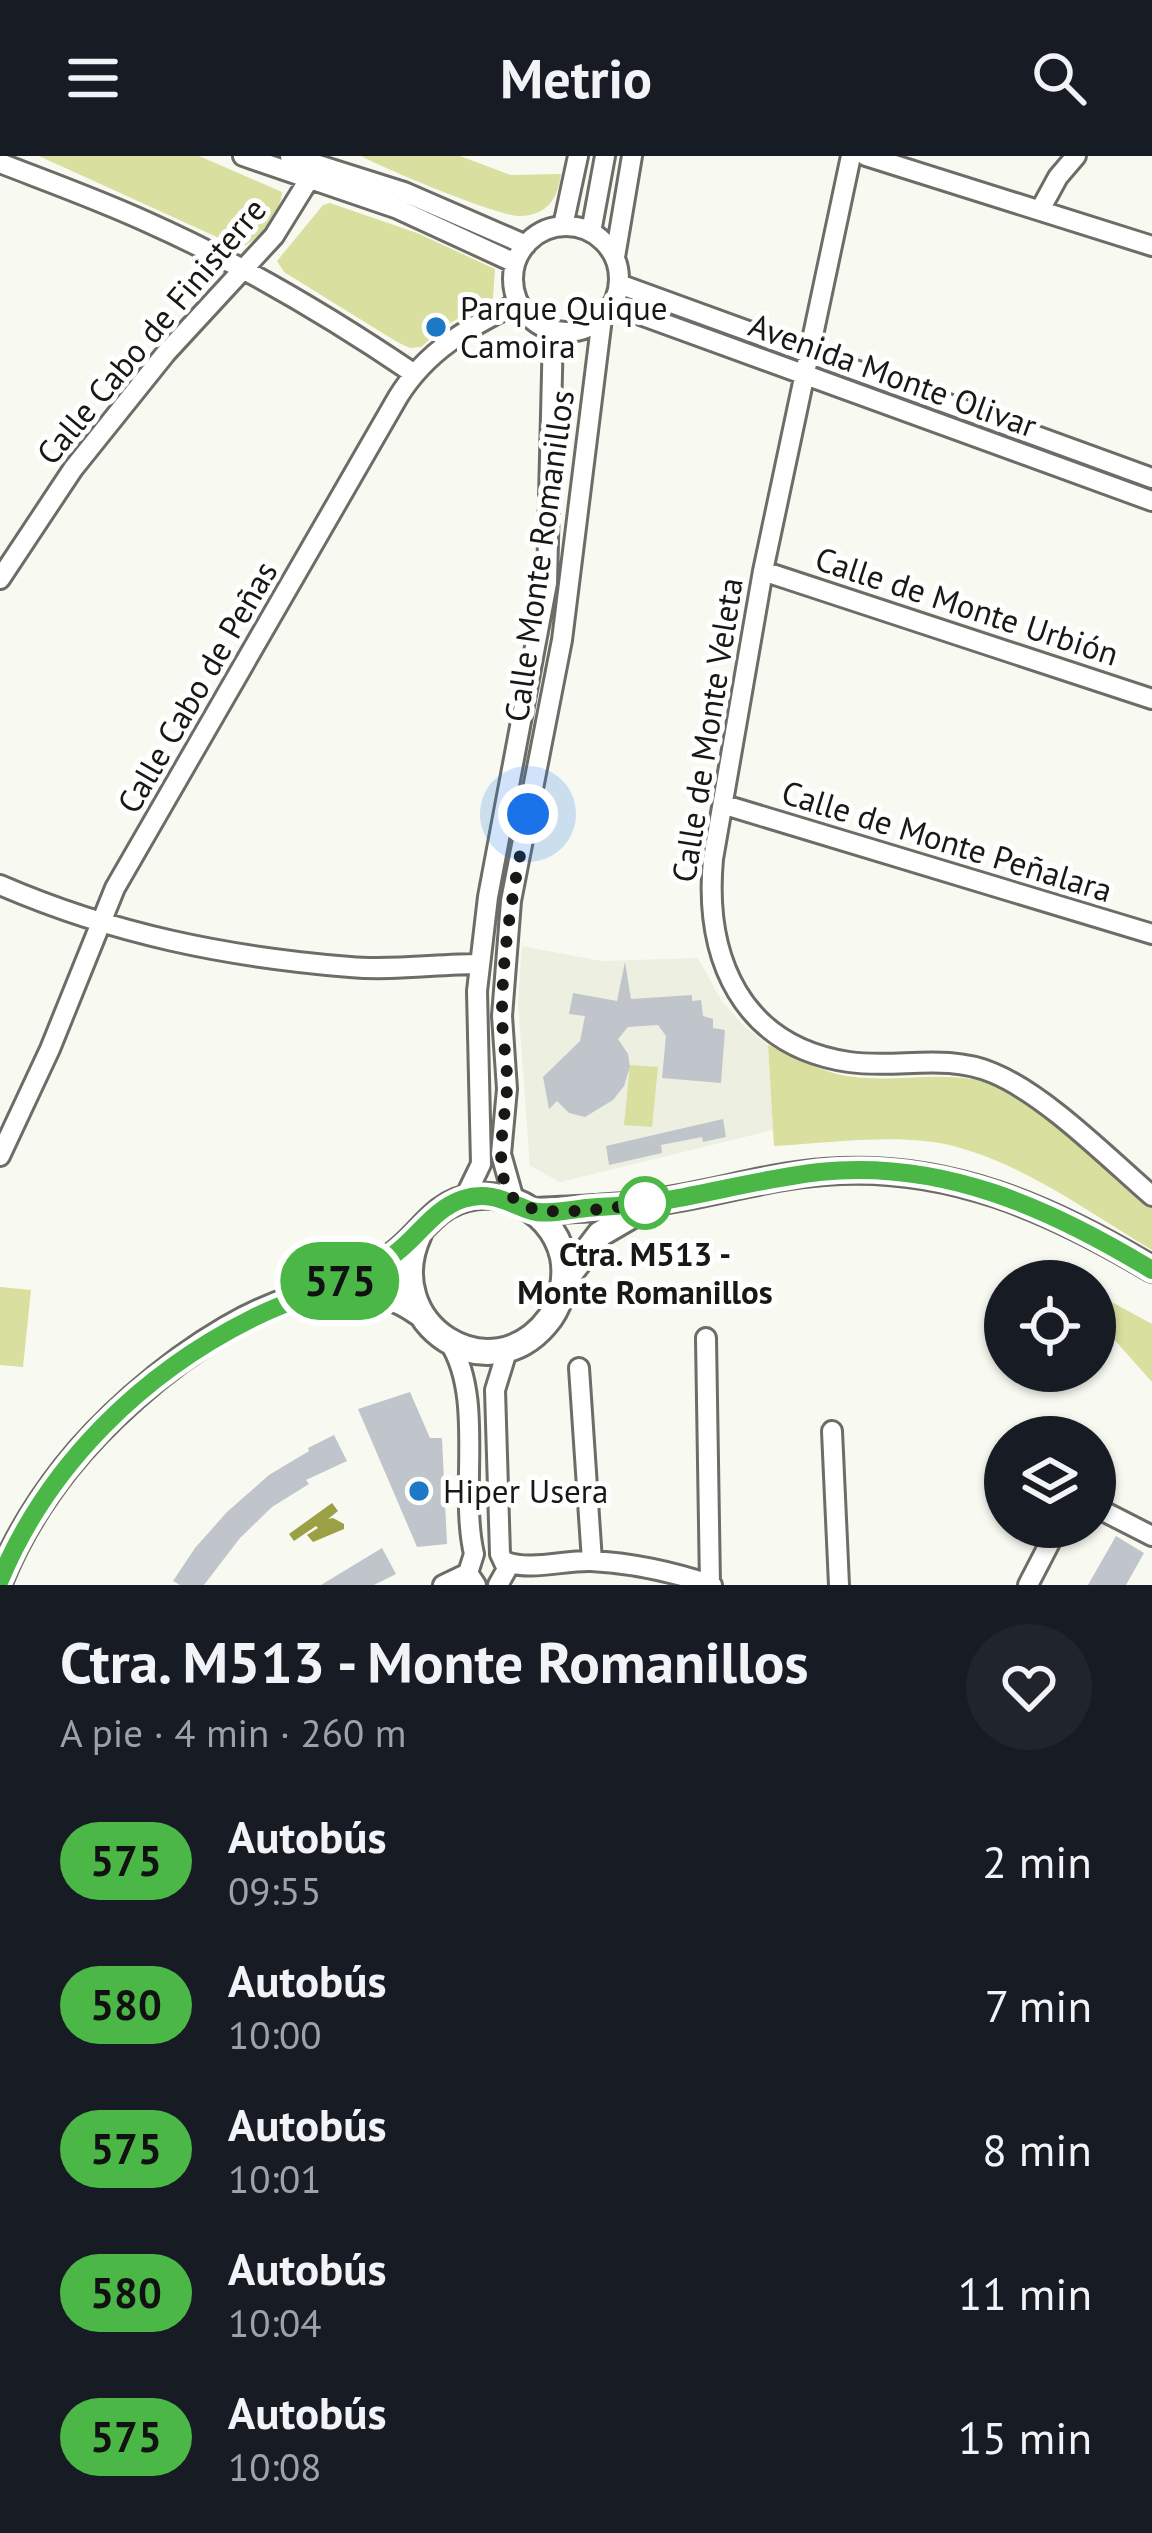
<!DOCTYPE html>
<html lang="es">
<meta charset="utf-8">
<style>
:root{--surface:#171b24;--page:#20242c;--text:#f1f3f6;--muted:#9ea1a6}
body{margin:0;font-family:"PT Sans",sans-serif;background:var(--page);color:var(--text);height:100vh;display:flex;flex-direction:column;font-size:45px;white-space:nowrap}
*{box-sizing:border-box;margin:0}
p{font-size:39px;color:var(--muted)}
.icon{flex:none;width:66px;height:66px;fill:none;stroke:currentColor;stroke-width:2;stroke-linecap:round;stroke-linejoin:round}
.map{position:relative;height:1429px;overflow:hidden}
.panel{display:flex;flex-direction:column;background:var(--surface);flex:1}
.panel>*{flex:none}
.badge{padding:0 24px;border-radius:39px;font-size:42px;line-height:78px}
.controls{position:absolute;left:984px;top:1104px;display:grid;gap:24px}
.controls a{display:grid;place-items:center;width:132px;height:132px;border-radius:50%;background:var(--surface);box-shadow:0 3px 9px #0004;font-size:60px}
.you{position:absolute;width:60px;height:60px;margin:-30px;border:9px solid #fff;border-radius:50%;background:#1a73e8;box-shadow:0 0 0 18px #1a73e833}
.map>.badge{position:absolute;translate:-50% -50%;box-shadow:0 0 0 6px #fff}
.round{display:grid;place-items:center;flex:none;width:126px;height:126px;border-radius:63px;background:var(--page)}
.head{display:flex;align-items:center;justify-content:space-between;height:204px;padding:0 60px}
h1{font-size:57px;font-weight:600;line-height:90px}
ul{padding:0;list-style:none}
li{display:flex;align-items:center;gap:36px;height:144px;padding:0 60px}
li div{flex:1}
li b{display:block;font-size:45px}
li em{font-style:normal}
li .badge{min-width:132px;font-weight:700;text-align:center}
header{display:flex;justify-content:space-between;align-items:center;height:156px;padding:0 60px;background:var(--surface);font-size:54px;font-weight:600}
.map>svg:first-child{display:block}
</style>
<header><svg class="icon" aria-label="menu" viewBox="0 0 24 24"><path d="M4 6h16M4 12h16M4 18h16"/></svg>Metrio<svg class="icon" aria-label="search" viewBox="0 0 24 24"><circle cx="10" cy="10" r="6"/><path d="M15 15l6 6"/></svg></header>
<div class="map">
<svg width="1152" height="1429" viewBox="0 0 1152 1429">
<rect width="100%" height="100%" fill="#f8f9f1"/>
<path fill="#edefe0" d="M522 790 601 805 698 802 721 844 744 870 768 889 773 974 560 1026 530 1010 518 847Z"/>
<path fill="#d9df9f" d="M39 0H199L282 36C281 57 260 82 241 92Z
M361 0H460L511 19 561 18C558 42 548 59 520 60 499 61 383 12 361 0Z
M330 47 417 77 495 113 493 142 447 169 421 191 410 192 397 186 284 116 277 105 323 49Z
M768 889C795 901 824 918 854 921 897 926 940 915 983 925 1033 936 1113 1014 1152 1050V1094C1090 1057 1027 1010 957 991 904 976 829 987 774 990Z
M630 909 658 911 652 971 624 969Z
M0 1131 31 1134 23 1211 0 1209Z
M1095 1137 1152 1168V1226L1095 1162Z"/>
<path fill="#9ba045" d="M332 1347 338 1355 328 1363 333 1362 344 1368V1373L313 1386 307 1379 318 1372 316 1370 294 1385 289 1378Z"/>
<path fill="#bfc5cb" d="M625 806 631 843 692 839V845L701 844 703 860 713 863V872L725 874 721 927 662 922 666 880 658 869 628 871 618 883 628 898 630 911 624 930 613 944 585 961 569 957 557 945 549 953 543 921 580 885 585 860 569 858 573 837 617 845Z
M723 963 726 981 703 986 702 981 661 989 662 997 609 1009 606 990Z
M410 1236 430 1282H442L447 1388 417 1391 358 1253Z
M334 1279 347 1305 306 1324 309 1328 272 1351 240 1382 204 1429H180L173 1425 195 1392 227 1356 269 1319 309 1295 308 1292Z
M1116 1380 1144 1397 1126 1429H1088Z
M382 1392 396 1418 374 1429H321Z"/>
<g fill="none" stroke-linecap="round" stroke-linejoin="round">
<defs>
<path id="minor" d="M243 0 398 53 515 107
M290 0 404 36 526 89
M851 0 763 415 713 703C704 802 741 890 849 906 898 913 945 897 993 917 1046 939 1108 1002 1152 1040
M866 0 1152 90
M0 7C49 26 99 44 147 66 239 107 329 160 413 217
M1040 54 1058 21 1076 0
M513 123a53 53 0 1 1 106 0a53 53 0 1 1-106 0Z
M563 70 578 0
M591 76 605 0
M615 101 632 0
M619 128 1152 322
M613 149 1152 345
M763 415 1152 543
M0 423 73 313 166 197 274 80 308 25
M725 649 1152 778
M0 729C113 778 227 801 350 811 392 815 437 808 479 808
M0 1000 50 893 115 732 398 241C427 194 469 171 518 147
M464 1043 481 1008 477 835 488 741 547 427 553 175
M514 1044 501 998 507 933 502 860 511 745 562 484 602 162
M706 1182 710 1429
M449 1186C485 1242 459 1333 474 1398
M579 1212 592 1405
M832 1275 839 1429
M1095 1356 1103 1355 1152 1380
M474 1398 468 1417 476 1429
M500 1398 495 1234 508 1192
M506 1406C530 1415 565 1404 591 1405 632 1407 673 1416 712 1429
M443 1429 468 1417
M498 1429 507 1413 500 1398
M1028 1429 1058 1371"/>
<path id="major" d="M533 1055C576 1053 619 1052 661 1045 716 1037 769 1020 824 1016 946 1006 1050 1052 1152 1113
M564 1125 600 1078 643 1053
M310 1136C336 1126 363 1118 386 1104 408 1091 421 1070 440 1055 485 1021 551 1047 563 1101 567 1122 562 1145 550 1162 492 1241 377 1169 419 1078
M0 1424C16 1384 40 1345 66 1312 131 1230 311 1076 419 1157"/>
</defs>
<use href="#minor" stroke="#6c6d66" stroke-width="24"/>
<use href="#major" stroke="#6c6d66" stroke-width="30"/>
<use href="#minor" stroke="#fff" stroke-width="18"/>
<use href="#major" stroke="#fff" stroke-width="24"/>
</g>
<g fill="none" stroke-linecap="round" stroke-linejoin="round">
<defs>
<path id="line" d="M0 1424C48 1309 142 1217 253 1162 296 1140 345 1129 386 1104 415 1087 430 1054 463 1043 491 1034 508 1047 532 1055 546 1059 571 1054 586 1052 613 1050 641 1049 668 1044 718 1035 768 1022 819 1016 942 1003 1050 1052 1152 1114"/>
</defs>
<use href="#line" stroke="#fff" stroke-width="27"/>
<use href="#line" stroke="#4ab747" stroke-width="18"/>
<path stroke="#181815" stroke-width="12" stroke-dasharray="0 21.6" d="M528 658C515 724 502 791 502 858 502 883 508 907 507 932 506 962 489 1025 518 1046 544 1066 628 1048 662 1046L645 1047"/>
</g>
<g fill="#1d79c6" stroke="#fff" stroke-width="4.5">
<circle cx="436" cy="171" r="12"/>
<circle cx="419" cy="1335" r="12"/>
</g>
<circle fill="#fff" stroke="#4ab747" stroke-width="6" cx="645" cy="1047" r="24"/>
<g text-anchor="middle" stroke-width="10" stroke-linejoin="round" paint-order="stroke">
<g font-size="33" fill="#181815" stroke="#fff" text-anchor="start">
<text x="460" y="164">Parque Quique<tspan x="460" dy="38">Camoira</tspan></text>
<text x="443" y="1347">Hiper Usera</text>
</g>
<g font-size="33" fill="#181815" stroke="#fff">
<text transform="translate(151 175) rotate(-50)" y="12">Calle Cabo de Finisterre</text>
<text transform="translate(893 219) rotate(20)" y="12">Avenida Monte Olivar</text>
<text transform="translate(539 400) rotate(-82)" y="12">Calle Monte Romanillos</text>
<text transform="translate(967 450) rotate(18)" y="12">Calle de Monte Urbión</text>
<text transform="translate(197 531) rotate(-60)" y="12">Calle Cabo de Peñas</text>
<text transform="translate(707 574) rotate(-81)" y="12">Calle de Monte Veleta</text>
<text transform="translate(947 685) rotate(17)" y="12">Calle de Monte Peñalara</text>
</g>
<g font-size="33" font-weight="bold" fill="#181815" stroke="#fff">
<text x="645" y="1110">Ctra. M513 -<tspan x="645" dy="38">Monte Romanillos</tspan></text>
</g>
</g>
</svg>
<div class="controls">
<a><svg class="icon" aria-label="locate" viewBox="0 0 24 24"><circle cx="12" cy="12" r="6"/><path d="M12 2v4M12 18v4M2 12h4M18 12h4"/></svg></a>
<a><svg class="icon" aria-label="layers" viewBox="0 0 24 24"><path d="M12 4l9 5-9 5-9-5zM3 14l9 5 9-5"/></svg></a>
</div>
<div class="you" style="left:528px;top:658px"></div>
<b class="badge" style="left:340px;top:1125px;background:#4ab747;color:#111">575</b>
</div>
<section class="panel">
<div class="head"><div><h1>Ctra. M513 - Monte Romanillos</h1><p>A pie · 4 min · 260 m</p></div><a class="round"><svg class="icon" aria-label="heart" viewBox="0 0 24 24"><path d="M12 20l-8-8c-3-5 5-10 8-4 3-6 11-1 8 4z"/></svg></a></div>
<ul>
<li><span class="badge" style="background:#4ab747;color:#111">575</span><div><b>Autobús</b><p>09:55</p></div><em>2 min</em></li>
<li><span class="badge" style="background:#4ab747;color:#111">580</span><div><b>Autobús</b><p>10:00</p></div><em>7 min</em></li>
<li><span class="badge" style="background:#4ab747;color:#111">575</span><div><b>Autobús</b><p>10:01</p></div><em>8 min</em></li>
<li><span class="badge" style="background:#4ab747;color:#111">580</span><div><b>Autobús</b><p>10:04</p></div><em>11 min</em></li>
<li><span class="badge" style="background:#4ab747;color:#111">575</span><div><b>Autobús</b><p>10:08</p></div><em>15 min</em></li>
</ul>
</section>
